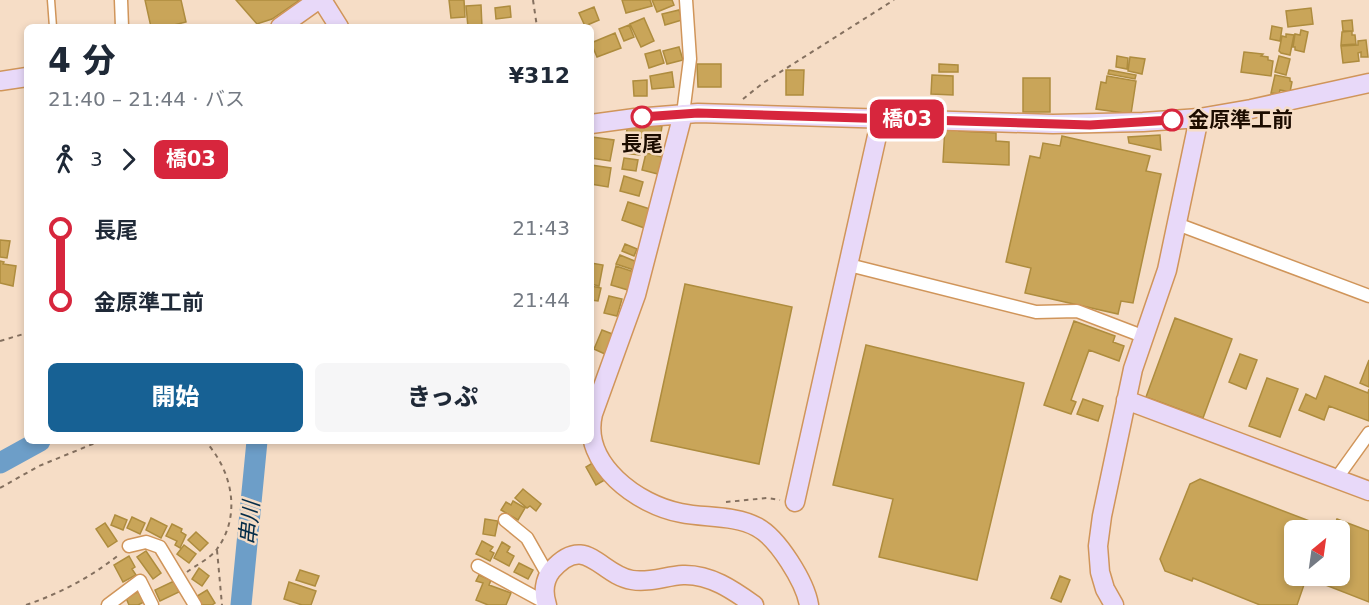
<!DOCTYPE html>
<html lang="ja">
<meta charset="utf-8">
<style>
:root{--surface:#fff;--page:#f6f6f7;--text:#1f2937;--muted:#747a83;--accent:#176194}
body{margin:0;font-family:"DejaVu Sans","Noto Sans JP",sans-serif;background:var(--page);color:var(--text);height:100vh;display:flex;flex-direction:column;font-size:22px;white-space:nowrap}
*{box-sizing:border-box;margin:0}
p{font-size:20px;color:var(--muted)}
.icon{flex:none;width:33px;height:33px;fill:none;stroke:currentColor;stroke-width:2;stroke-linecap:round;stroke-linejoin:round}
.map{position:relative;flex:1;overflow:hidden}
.side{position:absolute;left:24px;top:24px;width:570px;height:420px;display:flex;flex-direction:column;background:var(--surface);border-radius:9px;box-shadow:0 3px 9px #0003}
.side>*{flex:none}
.badge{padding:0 12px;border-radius:9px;font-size:21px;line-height:39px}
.needle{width:39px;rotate:29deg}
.buttons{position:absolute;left:1284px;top:520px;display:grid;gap:12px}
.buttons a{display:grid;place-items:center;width:66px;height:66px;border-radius:9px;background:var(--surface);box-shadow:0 3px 9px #0003;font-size:30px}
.map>.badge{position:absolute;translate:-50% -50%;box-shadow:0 0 0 3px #fff}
.legs{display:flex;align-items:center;gap:9px;height:66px;padding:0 24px;font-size:20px}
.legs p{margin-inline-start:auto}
.head{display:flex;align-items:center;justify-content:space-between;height:102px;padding:0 24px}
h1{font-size:33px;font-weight:800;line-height:45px}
.button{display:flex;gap:12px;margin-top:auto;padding:12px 24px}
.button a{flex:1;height:69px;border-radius:9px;background:var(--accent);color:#fff;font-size:24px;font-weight:800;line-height:69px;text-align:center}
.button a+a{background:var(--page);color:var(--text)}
ul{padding:0 24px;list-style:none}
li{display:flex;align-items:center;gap:21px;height:72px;font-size:22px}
li i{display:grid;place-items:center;width:9px;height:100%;margin:0 8px;background:currentColor}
li i::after{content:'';width:15px;height:15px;margin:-8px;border:4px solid;border-radius:50%;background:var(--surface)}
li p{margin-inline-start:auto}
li:first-child i{background:linear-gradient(#0000 50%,currentColor 0)}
li:last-child i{background:linear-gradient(currentColor 50%,#0000 0)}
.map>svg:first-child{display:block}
</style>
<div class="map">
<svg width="1369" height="605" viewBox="0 0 1369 605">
<rect width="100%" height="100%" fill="#f6ddc6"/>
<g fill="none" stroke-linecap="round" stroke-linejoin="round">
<path stroke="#6d9ec8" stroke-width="21" d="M0 463 40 441
M241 605 257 441"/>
</g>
<path fill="#c9a559" stroke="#ae8c3e" stroke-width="1.5" d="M145 0H181L186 22 166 27H151Z
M236 0H300L272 19 257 24Z
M449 0H464L465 17 451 18Z
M622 0H650L652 6 626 13Z
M652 0H672L674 5 657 12Z
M481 5 482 27H468L466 6Z
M510 6 511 17 496 19 495 8Z
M594 7 599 20 585 26 579 13Z
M1311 8 1313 24 1288 27 1286 11Z
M679 10 682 20 665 25 662 14Z
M644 18 654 41 641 47 630 24Z
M1352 20 1353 31H1343L1342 21Z
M629 25 634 37 624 41 619 29Z
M1272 26 1282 28 1280 41 1270 39Z
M1301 30 1308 32 1304 52 1295 50V47H1293L1295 34 1300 35Z
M1352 31V35H1355L1356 44 1341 45 1342 32Z
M615 33 621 48 597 57 591 43Z
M1286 34 1294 35 1290 55 1281 53 1279 51 1282 36 1286 37Z
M1366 40 1368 57H1361V52L1358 53 1359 61 1343 63 1341 46 1358 45V41Z
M679 47 683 60 667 64 663 51Z
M660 50 664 63 649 68 645 54Z
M1244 52 1263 54 1261 56 1268 57V60L1273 61 1271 76 1241 72Z
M1117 56 1128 58 1127 69 1116 67Z
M1279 56 1290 59 1286 75 1275 72Z
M1130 57 1145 59 1142 74 1128 71Z
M697 64H721V87H698Z
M939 64 958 65V72H939Z
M786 70H804L803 95H786Z
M1109 70 1136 75 1135 79 1108 74Z
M672 72 674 87 652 89 650 76Z
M932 75 953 76V95L931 94Z
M1275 75 1290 78V81L1292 82 1290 92 1280 90 1279 94 1271 93Z
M1107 76 1136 81 1131 114 1096 109 1101 82 1106 83Z
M1023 78H1050V112H1023Z
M647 80V96H634L633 81Z
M628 122 662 126 660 140 626 136Z
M945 126 959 127V131L996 133V141L1009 142V165L943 162Z
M1160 135 1161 150 1129 143 1128 137Z
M1062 136 1150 156 1146 171 1161 174 1133 303 1121 301 1118 314 1025 293 1031 268 1006 262 1030 156 1040 158 1043 143 1060 146Z
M592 137 614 140 610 161 591 158Z
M625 140 642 143 640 155 623 153Z
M646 153 662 157 658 174 642 170Z
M624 158 638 160 636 171 622 169Z
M591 165 611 168 608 187 591 184Z
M624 176 643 182 639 196 620 191Z
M628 202 650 209 647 229 622 220Z
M0 240 10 241 7 258 0 257Z
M625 244 637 249 634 256 622 251Z
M620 255 637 262 634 270 616 264Z
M0 261 4 262 3 264 16 266 13 286 0 283Z
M591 263 603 265 599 286 591 284Z
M616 266 634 272 628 290 611 285Z
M685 284 792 307 759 464 651 441Z
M591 286 601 288 598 301 591 300Z
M609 296 622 299 617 316 604 313Z
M1175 318 1232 339 1203 418 1146 397Z
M1074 321 1115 336 1113 342 1124 346 1119 361 1089 350 1071 400 1076 402 1071 414 1044 405Z
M602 330 615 335 607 355 594 349Z
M866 345 1024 383 977 580 879 557 893 499 833 485Z
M1240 354 1257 360 1246 389 1229 382Z
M1369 360V387L1360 383Z
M1325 376 1368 393 1369 389V421L1329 406 1324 420 1299 410 1306 394 1316 399Z
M1267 378 1298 389 1280 437 1249 426Z
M1083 399 1103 406 1098 421 1077 414Z
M599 459 610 477 596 485 586 467Z
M1200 479 1325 527 1323 531H1294V576H1307L1297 605H1260L1193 578 1192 581 1165 571 1160 559 1190 484Z
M523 489 541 504 536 511 530 506 527 508 515 498Z
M513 501 525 508 518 520 501 510 506 502 511 505Z
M115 515 127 520 123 530 111 525Z
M132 517 145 523 140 534 127 528Z
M151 518 167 526 161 538 146 530Z
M485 519 498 521 495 536 483 534Z
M1337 519 1369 531V602L1313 580 1315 576H1340V531H1332Z
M105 523 117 541 108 547 96 529Z
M172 524 182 529 181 532 186 535 180 548 175 545 177 541 166 536Z
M196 532 208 543 200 551 188 540Z
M482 541 493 547 490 551 494 553 490 561 476 554Z
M502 542 510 547 507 552 514 556 509 566 494 558Z
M184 545 196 554 189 563 177 554Z
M146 551 161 573 153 579 137 557Z
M129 556 135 567 132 569 136 575 123 582 114 565Z
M519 563 533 570 528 579 514 572Z
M199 568 209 576 202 586 192 579Z
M300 570 319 576 315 586 296 580Z
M479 575 491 580 489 585 511 593 506 605H488L476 600 483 583 476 581Z
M1060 576 1070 580 1061 602 1051 598Z
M174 581 179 592 160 601 155 590Z
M289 582 316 591 311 605H302L284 599Z
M207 590 215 603 212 605H199L194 598Z
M139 591 144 602 138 605H129L126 598Z"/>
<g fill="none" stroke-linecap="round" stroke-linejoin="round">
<defs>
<path id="lane" d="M51 0 53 27"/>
<path id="street" d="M121 0 122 27
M683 114 690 59 686 0
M1177 224 1369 296
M849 265 1036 312 1077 311 1145 337
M1336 479 1369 433
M505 520 527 538 548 575
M129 546 146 542 160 547 195 605
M478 566 546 603
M108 605 140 581 152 605"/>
<path id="secondary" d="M322 0 339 27
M280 27 318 0
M0 81 27 77
M683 114 636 295 593 414C581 464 638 505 681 513 705 518 735 515 757 527 778 538 805 582 809 605
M591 124 635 118 698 113 1053 124 1143 122 1199 118 1251 109 1369 83
M1126 400 1369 491
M795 502 881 118
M547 605C543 593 544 580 552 570 586 532 600 575 632 580 649 583 666 576 683 575 710 574 733 590 754 605
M1114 605 1105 589 1100 572 1098 546 1102 516 1133 369 1167 270 1199 118"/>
</defs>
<use href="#lane" stroke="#d0955a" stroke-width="9"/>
<use href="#street" stroke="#d0955a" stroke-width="15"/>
<use href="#secondary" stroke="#d0955a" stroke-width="21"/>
<path stroke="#84705f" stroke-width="2" stroke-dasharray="4.5 4.5" stroke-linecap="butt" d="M533 0 537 27
M743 99 763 83 894 0
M0 341 27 333
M0 488 39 466 100 441
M726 502 767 498 780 500
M217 550 222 605
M187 572C196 565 211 558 217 549 242 515 232 470 205 441
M26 605C61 593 91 577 120 554"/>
<use href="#lane" stroke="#fff" stroke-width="6"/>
<use href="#street" stroke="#fff" stroke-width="12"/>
<use href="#secondary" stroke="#e8d9f9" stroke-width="18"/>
</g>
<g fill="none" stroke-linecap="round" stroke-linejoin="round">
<defs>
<path id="line-1" d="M642 117 698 113 1090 125 1172 120"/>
</defs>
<use href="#line-1" stroke="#fff" stroke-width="14"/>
<use href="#line-1" stroke="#d7263d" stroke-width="9"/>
</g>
<g fill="#fff" stroke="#d7263d" stroke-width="3">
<circle cx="642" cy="117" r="10"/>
<circle cx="1172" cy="120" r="10"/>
</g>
<g text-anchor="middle" stroke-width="5" stroke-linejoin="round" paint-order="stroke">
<g font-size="21" font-weight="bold" fill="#1c0c00" stroke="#f6ddc6" text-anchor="start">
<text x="1188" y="127">金原準工前</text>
<text x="642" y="151" text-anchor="middle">長尾</text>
</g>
<g font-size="22" font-style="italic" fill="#052d49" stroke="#f6ddc6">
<text transform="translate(249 523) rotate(-85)" y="8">串川</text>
</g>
</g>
</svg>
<div class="buttons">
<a><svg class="needle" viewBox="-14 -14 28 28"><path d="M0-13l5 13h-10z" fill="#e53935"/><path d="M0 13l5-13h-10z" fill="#747a83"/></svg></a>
</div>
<b class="badge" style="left:907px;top:119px;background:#d7263d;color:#fff">橋03</b>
<section class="side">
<div class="head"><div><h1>4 分</h1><p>21:40 – 21:44 · バス</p></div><b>¥312</b></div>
<div class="legs"><svg class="icon" aria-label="walk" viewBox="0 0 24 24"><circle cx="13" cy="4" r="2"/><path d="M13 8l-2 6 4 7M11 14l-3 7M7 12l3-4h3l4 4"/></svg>3<svg class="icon" aria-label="forward" viewBox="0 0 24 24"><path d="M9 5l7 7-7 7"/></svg><b class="badge" style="background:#d7263d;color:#fff">橋03</b></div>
<ul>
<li><i style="color:#d7263d"></i><b>長尾</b><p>21:43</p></li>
<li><i style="color:#d7263d"></i><b>金原準工前</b><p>21:44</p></li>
</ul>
<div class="button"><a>開始</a><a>きっぷ</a></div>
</section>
</div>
